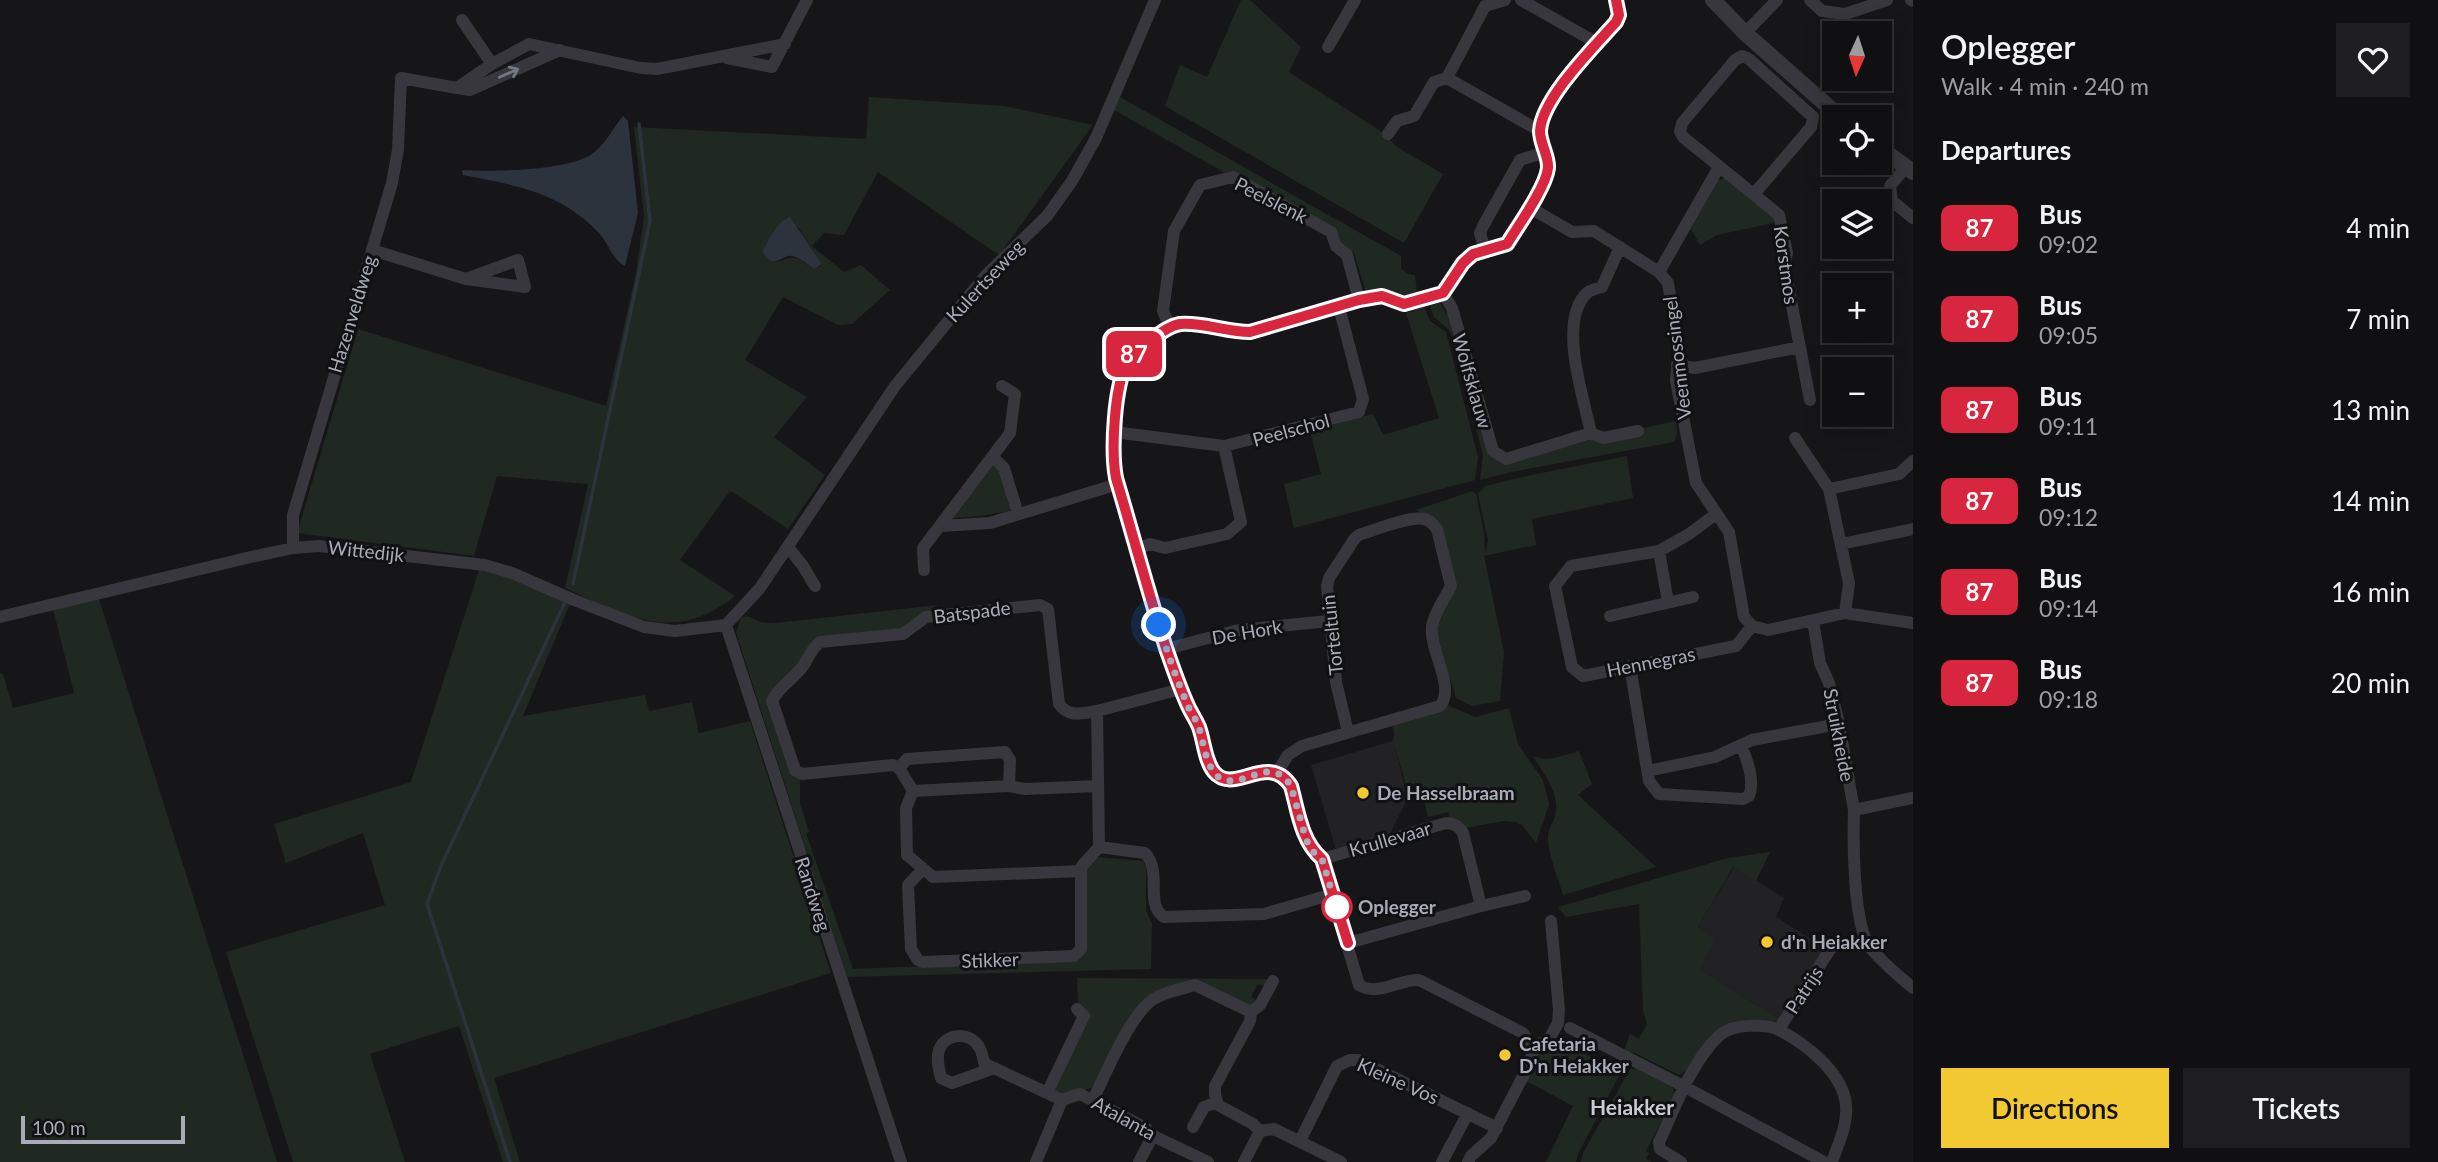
<!DOCTYPE html>
<meta charset="utf-8">
<style>
:root{--surface:#101012;--page:#1e1e20;--text:#f1f3f6;--muted:#9c9d9f;--line:#303032;--accent:#f2c833}
body{margin:0;font-family:Lato,sans-serif;background:var(--page);color:var(--text);height:100vh;display:flex;flex-direction:column;font-size:26px;white-space:nowrap}
*{box-sizing:border-box;margin:0}
p{font-size:23px;color:var(--muted)}
.icon{flex:none;width:38px;height:38px;fill:none;stroke:currentColor;stroke-width:2;stroke-linecap:round;stroke-linejoin:round}
.map{position:relative;flex:1;overflow:hidden}
.drawer{display:flex;flex-direction:column;background:var(--surface);width:525px}
.drawer>*{flex:none}
.badge{padding:0 14px;border-radius:10px;font-size:24px;line-height:46px}
.needle{width:46px;rotate:183deg}
.buttons{position:absolute;left:1822px;top:21px;display:grid;gap:14px}
.buttons a{display:grid;place-items:center;width:70px;height:70px;border-radius:0px;background:var(--surface);box-shadow:0 4px 18px #0003,0 0 0 2px var(--line);font-size:35px}
.scale{position:absolute;left:21px;bottom:18px;width:164px;box-sizing:border-box;padding-left:7px;border:4px solid #a8abb8;border-top:0;font-size:19px;line-height:24px;white-space:nowrap;color:#a8abb8;-webkit-text-stroke:5px #111113;paint-order:stroke}
.you{position:absolute;width:35px;height:35px;margin:-18px;border:5px solid #fff;border-radius:50%;background:#1a73e8;box-shadow:0 0 0 10px #1a73e833}
.map>.badge{position:absolute;translate:-50% -50%;box-shadow:0 0 0 4px #fff}
h2{padding:0 28px;font-size:26px;line-height:63px}
.round{display:grid;place-items:center;flex:none;width:74px;height:74px;border-radius:0px;background:var(--page)}
.overview{display:flex;align-items:center;justify-content:space-between;height:119px;padding:0 28px}
h1{font-size:33px;font-weight:600;line-height:52px}
.primary-button{display:flex;gap:14px;margin-top:auto;padding:14px 28px}
.primary-button a{flex:1;height:80px;border-radius:0px;background:var(--accent);color:#111;font-size:28px;font-weight:600;line-height:80px;text-align:center}
.primary-button a+a{background:var(--page);color:var(--text)}
ul{padding:0;list-style:none}
li{display:flex;align-items:center;gap:21px;height:91px;padding:0 28px}
li div{flex:1}
li b{display:block;font-size:26px}
li em{font-style:normal}
li .badge{min-width:77px;font-weight:700;text-align:center}
main{display:flex;flex:1;min-height:0}
.map>svg:first-child{display:block}
</style>
<main>
<div class="map">
<svg width="1913" height="1162" viewBox="0 0 1913 1162">
<rect width="100%" height="100%" fill="#161618"/>
<path fill="#222225" d="M1393 741 1408 798 1388 837 1336 850 1311 765Z
M1734 867 1784 898 1776 917 1806 936 1826 945 1781 1020 1699 969 1698 927Z"/>
<path fill="#202822" fill-rule="evenodd" d="M1241 0H1250L1301 47 1289 72 1382 132 1397 147 1443 174 1404 243 1165 106 1180 65 1207 77Z
M869 97 1004 106 1093 125 999 255 878 172 844 235 824 233 812 246 844 272 861 265 890 290 852 324 838 325 783 297 745 360 807 397 774 437 825 475 788 529 731 491 728 494 680 560 735 596C674 645 626 616 565 588L588 484 497 476 474 556 297 533 358 329 606 406 636 273 644 217 634 127 866 139ZM798 227 822 265 814 269C793 256 799 255 776 262L767 244 772 239Z
M1120 97 1401 256V269L1408 274 1415 275 1417 292 1397 297 1385 289 1366 293 1354 253 1342 248 1336 231 1227 174 1114 110Z
M1728 177 1775 218 1773 223 1717 235 1700 245 1691 229 1718 180Z
M1438 299 1451 321 1489 455 1505 464 1593 439 1676 421 1677 434 1674 442 1511 472 1480 480 1483 455 1450 331 1434 317 1428 302Z
M1424 307 1430 321 1446 332 1478 457 1475 480 1294 528 1284 484 1321 474 1310 431 1373 414 1383 435 1439 418 1406 313Z
M1627 456 1633 498 1532 519 1536 545 1484 556 1504 652 1500 701 1472 706 1456 698 1436 631V623L1455 589 1439 521 1416 510 1472 491 1476 494 1484 533 1485 554 1488 540 1478 494 1485 486 1522 477Z
M993 465 1002 473 1010 511 980 516 953 518Z
M479 570 519 580 571 601 523 716 645 695 649 711 692 702 699 733 750 721 831 973 494 1078 520 1162H503L459 1026 370 1054 405 1162H293L226 952 385 905 363 833 286 863 274 824 411 782Z
M99 599 277 1162H0V674H3L13 708 74 693 53 609Z
M938 605 902 629 823 638 774 696 800 779V803L809 832 806 833 853 969 1077 960 1084 870 1097 857 1143 861 1146 869V911L1152 923 1151 969 847 977 739 642 736 632 741 618C751 614 752 619 760 622 765 623 771 623 776 623Z
M1447 705 1475 717 1509 708 1518 744 1543 780 1549 804 1536 843 1522 825 1515 822 1503 821 1465 828 1450 821 1448 812 1428 817 1420 784 1407 788 1393 741 1394 733 1392 723Z
M1579 751 1592 784 1578 795 1656 867 1563 895C1558 878 1550 859 1548 842 1547 830 1552 825 1555 816 1561 793 1543 774 1533 756 1547 763 1564 755 1579 751Z
M1770 852 1756 881 1733 867 1698 927 1716 939 1699 969 1781 1020 1714 1033 1701 1047 1688 1069 1679 1075 1633 1052 1630 1055 1624 1051 1630 1034 1639 1039 1647 1024 1643 1010 1639 904 1566 917 1558 907 1728 858Z
M1077 978 1269 979 1265 987 1258 984 1251 997 1257 1001 1255 1004 1249 1005 1193 981 1149 995 1097 1086 1063 1097 1050 1091 1085 1026 1078 1007Z
M1563 1031 1560 1041 1621 1072 1579 1152 1576 1162H1546L1573 1106 1526 1081 1535 1051 1553 1048Z
M1630 1069H1641L1673 1088 1675 1095 1646 1151 1649 1153 1646 1159 1652 1162H1581L1583 1153Z"/>
<path fill="#2c333c" d="M623 116 628 121 638 213 625 266C611 259 609 243 598 232 560 192 514 185 463 175L462 170C492 172 567 171 592 154 605 145 613 128 623 116Z
M790 217 822 264 814 269C808 265 796 254 788 256 781 258 779 262 771 261L762 252C769 241 777 220 790 217Z"/>
<g fill="none" stroke-linecap="round" stroke-linejoin="round">
<path stroke="#2c333c" stroke-width="3.5" d="M573 584 650 221 639 124
M510 1162 427 904 441 866 565 602"/>
<path stroke="#37373d" stroke-width="12" d="M1521 0 1597 43
M1810 0 1822 11 1845 14 1887 0
M1911 0 1913 1
M462 20 492 64
M1745 33 1777 0
M1328 47 1355 0
M727 58 772 67 807 0
M1447 78 1485 6 1505 0
M457 88 470 90 560 50
M1388 134 1397 121 1414 116 1434 82 1447 78 1540 131
M1905 168 1890 186 1892 201 1913 218
M1754 194 1811 127 1813 117 1749 59 1742 56 1735 60 1682 123 1680 132 1683 137 1779 215 1787 253 1784 264 1810 400
M1529 207 1572 232 1594 231 1659 272 1668 283 1679 347 1676 381 1696 483 1729 532 1744 617 1752 626 1768 630 1845 613 1913 623
M372 250 466 279 525 287 518 260 466 279
M1485 250 1480 233 1483 226 1520 160 1545 152
M1659 272 1719 167
M1443 293 1452 308 1493 451 1506 459 1591 433 1603 438 1638 431
M1170 327 1163 311 1174 231 1200 185 1233 177 1331 232 1336 246 1347 255 1359 300
M1677 365 1695 368 1800 347
M1114 432 1224 446 1359 412 1363 399 1339 307
M1591 433C1584 399 1557 321 1587 293 1590 290 1598 288 1602 287L1620 247
M1795 438 1829 489 1849 583 1845 613
M993 457 1004 468 1018 514
M1829 489 1899 474 1913 461
M1716 514 1689 534 1659 551 1571 566 1555 586 1572 667 1583 676 1736 646 1752 626
M941 526 990 523 1118 484
M1841 544 1913 529
M788 547 803 566 815 586
M293 548V515L392 183 398 150 401 78 457 88 492 64 529 44 641 68 657 69 785 44
M1137 549 1150 544 1165 548 1227 534 1241 522 1224 446
M1659 551 1668 602
M924 570 923 548 1010 433 1015 394 1002 386
M1610 616 1693 597
M0 617 251 557 293 548 319 546 485 565 512 573 574 600 644 627 675 631 726 625
M1813 621 1820 663 1829 683 1839 724 1854 810 1913 798
M726 625 760 588 895 386 986 275 1047 216 1072 181 1096 138 1155 0
M726 625 901 1162
M1166 649 1239 630 1329 621
M1630 666 1649 781 1659 794 1743 799 1749 796C1755 782 1747 759 1741 745
M1181 689 1097 711 1099 847 1145 853C1163 873 1144 904 1164 917L1264 914 1333 894
M1097 711C1082 713 1069 718 1059 704L1048 609 1040 605 926 617 903 634 820 642C811 649 809 657 803 666 794 679 779 686 772 701L795 770 802 774 893 765 899 768 913 791 906 808 907 855 933 877 1081 871 1082 866 1099 847
M899 768 907 759 1005 752 1010 760 1009 786
M1648 771 1715 757 1752 740 1839 724
M1277 773 1288 755 1302 746 1440 706C1456 686 1429 651 1432 626 1434 613 1445 598 1451 586L1437 529C1434 525 1430 520 1424 519 1409 516 1375 530 1359 535L1355 538 1329 578 1327 586 1336 682 1348 732
M913 791 1009 786 1025 789 1098 786
M1854 810C1853 841 1853 921 1869 946 1881 962 1898 975 1913 988
M1322 859 1446 823C1455 824 1459 826 1463 833L1481 906
M923 869 908 885 911 949 918 960 923 962 1074 956 1081 949V871
M1551 921 1559 1010 1558 1023 1548 1041 1531 1046 1523 1033 1419 980C1399 979 1378 997 1359 985L1322 859C1301 841 1298 812 1291 786 1269 751 1234 796 1214 772 1205 761 1204 741 1199 727 1196 720 1192 714 1189 708 1180 689 1172 668 1166 648 1148 592 1133 535 1117 478 1111 451 1114 384 1128 361 1133 353 1144 345 1152 339 1160 332 1170 325 1180 324 1201 323 1228 332 1250 332L1359 300 1382 296 1403 304 1424 299 1443 293 1463 263 1473 254 1507 244 1545 178C1550 160 1539 146 1541 130 1546 92 1591 50 1616 22L1619 15 1616 0
M1348 943 1481 906 1525 896
M1251 1012 1260 1005 1273 981
M1570 1028 1685 1087 1824 1162
M1779 1029 1831 948 1838 945 1868 944
M994 1068 984 1063C983 1058 982 1051 979 1047 970 1031 945 1033 939 1050 936 1059 939 1069 941 1078L952 1083 994 1068 1062 1100
M1047 1093 1084 1016 1077 1009
M1093 1100C1106 1073 1129 1017 1152 1000 1163 992 1182 989 1195 985L1251 1012 1250 1021 1215 1086V1094L1218 1105 1253 1124 1260 1131
M1193 1127 1204 1107 1217 1102
M1300 1141 1337 1066 1350 1060H1358L1497 1128
M1036 1162 1062 1100 1080 1094 1146 1128 1149 1134 1208 1162
M1139 1162 1153 1135
M1244 1162 1260 1131 1274 1129 1341 1162
M1442 1162 1468 1113
M1468 1162 1471 1156 1491 1138 1532 1059 1531 1046
M1681 1162 1660 1149 1659 1142C1675 1108 1692 1060 1720 1035 1732 1024 1767 1023 1781 1031 1807 1045 1843 1073 1846 1105 1848 1125 1838 1144 1832 1162"/>
<path stroke="#37373d" stroke-width="16" d="M1713 0 1745 33 1840 117
M1880 148 1913 172"/>
</g>
<defs><path id="oneway-shaft" d="M-6 0H5M1.5-3L5.5 0L1.5 3" fill="none" stroke-width="1.6" stroke-linecap="round" stroke-linejoin="round" transform="scale(1.75)"/></defs>
<use stroke="#757781" href="#oneway-shaft" transform="translate(509 73) rotate(-24)"/>
<g fill="none" stroke-linecap="round" stroke-linejoin="round">
<defs>
<path id="line" d="M1348 943 1322 859C1301 841 1298 811 1291 786 1268 751 1234 796 1214 772 1205 761 1204 741 1199 727 1196 720 1192 714 1189 708 1180 689 1173 668 1166 648 1148 592 1133 535 1116 478 1111 451 1114 385 1128 361 1132 354 1141 348 1148 343 1157 335 1168 326 1180 324 1202 322 1227 332 1250 332L1359 300 1382 296 1404 304 1443 293 1463 263 1473 254 1507 244C1518 226 1546 187 1548 168 1549 156 1540 144 1540 131 1542 98 1594 47 1616 22L1619 15 1616 0"/>
</defs>
<use href="#line" stroke="#fff" stroke-width="16"/>
<use href="#line" stroke="#d7263d" stroke-width="10"/>
<path stroke="#a8abb8" stroke-width="7" stroke-dasharray="0 12.6" d="M1159 625C1167 652 1177 680 1188 706 1191 713 1196 719 1198 725 1204 740 1205 771 1222 779 1246 789 1270 753 1291 786L1306 839 1311 850 1322 859 1340 919 1337 907"/>
</g>
<g fill="#f2c833" stroke="#111113" stroke-width="2.5">
<circle cx="1363" cy="793" r="7"/>
<circle cx="1767" cy="942" r="7"/>
<circle cx="1505" cy="1055" r="7"/>
</g>
<circle fill="#fff" stroke="#d7263d" stroke-width="3.5" cx="1337" cy="907" r="14"/>
<g text-anchor="middle" stroke-width="6" stroke-linejoin="round" paint-order="stroke">
<g font-size="19" fill="#a8abb8" stroke="#111113">
<text transform="translate(1271 200) rotate(27)" y="7">Peelslenk</text>
<text transform="translate(1786 265) rotate(82)" y="7">Korstmos</text>
<text transform="translate(985 281) rotate(-47)" y="7">Kulertseweg</text>
<text transform="translate(352 314) rotate(-73)" y="7">Hazenveldweg</text>
<text transform="translate(1677 358) rotate(-97)" y="7">Veenmossingel</text>
<text transform="translate(1472 381) rotate(74)" y="7">Wolfsklauw</text>
<text transform="translate(1291 430) rotate(-15)" y="7">Peelschol</text>
<text transform="translate(366 551) rotate(6)" y="7">Wittedijk</text>
<text transform="translate(972 612) rotate(-7)" y="7">Batspade</text>
<text transform="translate(1247 632) rotate(-10)" y="7">De Hork</text>
<text transform="translate(1332 635) rotate(-96)" y="7">Torteltuin</text>
<text transform="translate(1651 662) rotate(-11)" y="7">Hennegras</text>
<text transform="translate(1839 735) rotate(79)" y="7">Struikheide</text>
<text transform="translate(1390 839) rotate(-16)" y="7">Krullevaar</text>
<text transform="translate(813 894) rotate(72)" y="7">Randweg</text>
<text transform="translate(990 960) rotate(-2)" y="7">Stikker</text>
<text transform="translate(1804 990) rotate(-57)" y="7">Patrijs</text>
<text transform="translate(1398 1081) rotate(24)" y="7">Kleine Vos</text>
<text transform="translate(1124 1118) rotate(29)" y="7">Atalanta</text>
</g>
<g font-size="19" font-weight="bold" fill="#a8abb8" stroke="#111113" text-anchor="start">
<text x="1377" y="800">De Hasselbraam</text>
<text x="1781" y="949">d'n Heiakker</text>
<text x="1519" y="1051">Cafetaria<tspan x="1519" dy="22">D'n Heiakker</tspan></text>
</g>
<g font-size="19" font-weight="bold" fill="#a8abb8" stroke="#111113" text-anchor="start">
<text x="1358" y="914">Oplegger</text>
</g>
<g font-size="21" font-weight="bold" fill="#c9cad4" stroke="#111113">
<text x="1632" y="1115">Heiakker</text>
</g>
</g>
</svg>
<div class="buttons">
<a><svg class="needle" viewBox="-14 -14 28 28"><path d="M0-13l5 13h-10z" fill="#e53935"/><path d="M0 13l5-13h-10z" fill="#9c9d9f"/></svg></a>
<a><svg class="icon" aria-label="locate" viewBox="0 0 24 24"><circle cx="12" cy="12" r="6"/><path d="M12 2v4M12 18v4M2 12h4M18 12h4"/></svg></a>
<a><svg class="icon" aria-label="layers" viewBox="0 0 24 24"><path d="M12 4l9 5-9 5-9-5zM3 14l9 5 9-5"/></svg></a>
<a>+</a>
<a>−</a>
</div>
<div class="scale">100 m</div>
<div class="you" style="left:1159px;top:625px"></div>
<b class="badge" style="left:1134px;top:354px;background:#d7263d;color:#fff">87</b>
</div>
<section class="drawer">
<div class="overview"><div><h1>Oplegger</h1><p>Walk · 4 min · 240 m</p></div><a class="round"><svg class="icon" aria-label="heart" viewBox="0 0 24 24"><path d="M12 20l-8-8c-3-5 5-10 8-4 3-6 11-1 8 4z"/></svg></a></div>
<h2>Departures</h2>
<ul>
<li><span class="badge" style="background:#d7263d;color:#fff">87</span><div><b>Bus</b><p>09:02</p></div><em>4 min</em></li>
<li><span class="badge" style="background:#d7263d;color:#fff">87</span><div><b>Bus</b><p>09:05</p></div><em>7 min</em></li>
<li><span class="badge" style="background:#d7263d;color:#fff">87</span><div><b>Bus</b><p>09:11</p></div><em>13 min</em></li>
<li><span class="badge" style="background:#d7263d;color:#fff">87</span><div><b>Bus</b><p>09:12</p></div><em>14 min</em></li>
<li><span class="badge" style="background:#d7263d;color:#fff">87</span><div><b>Bus</b><p>09:14</p></div><em>16 min</em></li>
<li><span class="badge" style="background:#d7263d;color:#fff">87</span><div><b>Bus</b><p>09:18</p></div><em>20 min</em></li>
</ul>
<div class="primary-button"><a>Directions</a><a>Tickets</a></div>
</section>
</main>
